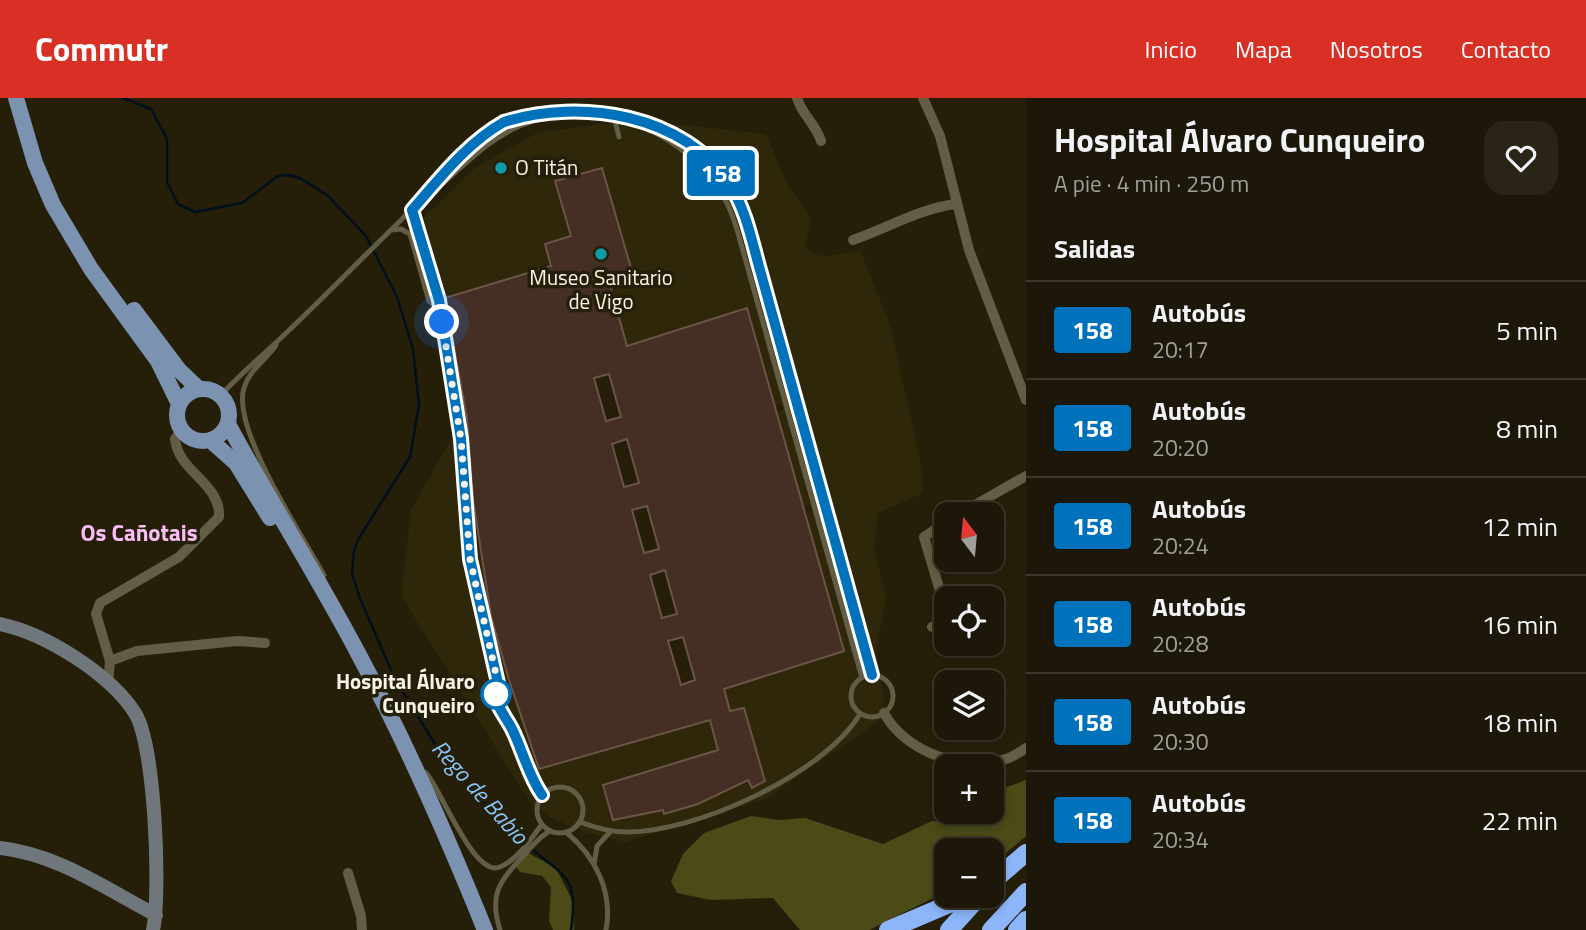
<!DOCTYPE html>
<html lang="es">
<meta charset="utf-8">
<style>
:root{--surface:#1c1708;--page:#292416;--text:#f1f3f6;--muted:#a09f9c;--line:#3a3629;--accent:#d93025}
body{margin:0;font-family:"Titillium Web",sans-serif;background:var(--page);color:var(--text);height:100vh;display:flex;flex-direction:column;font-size:26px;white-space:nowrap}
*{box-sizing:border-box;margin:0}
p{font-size:23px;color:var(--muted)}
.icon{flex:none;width:38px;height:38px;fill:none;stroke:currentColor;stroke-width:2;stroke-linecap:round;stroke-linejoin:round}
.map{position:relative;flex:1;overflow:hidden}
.drawer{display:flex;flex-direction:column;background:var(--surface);width:560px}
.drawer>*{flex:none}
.badge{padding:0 14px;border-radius:5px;font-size:24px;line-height:46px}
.needle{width:46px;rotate:344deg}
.controls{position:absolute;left:934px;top:404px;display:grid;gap:14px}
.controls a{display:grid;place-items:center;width:70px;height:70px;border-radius:14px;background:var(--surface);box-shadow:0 4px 10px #0003,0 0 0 2px var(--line);font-size:35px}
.you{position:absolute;width:35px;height:35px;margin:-18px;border:5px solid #fff;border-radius:50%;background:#1a73e8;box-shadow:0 0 0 10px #1a73e833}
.map>.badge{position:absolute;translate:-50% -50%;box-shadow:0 0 0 4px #fff}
h2{padding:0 28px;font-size:26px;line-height:63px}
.round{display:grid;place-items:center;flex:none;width:74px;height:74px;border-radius:21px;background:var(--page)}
.overview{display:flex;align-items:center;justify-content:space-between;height:119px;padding:0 28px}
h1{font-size:33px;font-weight:700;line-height:52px}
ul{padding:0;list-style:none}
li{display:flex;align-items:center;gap:21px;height:98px;padding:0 28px;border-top:2px solid var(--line)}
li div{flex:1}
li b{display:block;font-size:26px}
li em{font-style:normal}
li .badge{min-width:77px;font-weight:700;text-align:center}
header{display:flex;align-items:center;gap:42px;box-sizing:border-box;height:98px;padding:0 35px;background:var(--accent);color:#fff}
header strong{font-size:33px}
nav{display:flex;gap:38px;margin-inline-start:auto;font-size:24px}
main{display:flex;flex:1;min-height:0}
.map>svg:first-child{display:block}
</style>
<header>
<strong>Commutr</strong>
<nav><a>Inicio</a><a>Mapa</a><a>Nosotros</a><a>Contacto</a></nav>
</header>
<main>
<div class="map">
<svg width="1026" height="832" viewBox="0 0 1026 832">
<rect width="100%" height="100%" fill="#251f0a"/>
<path fill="#2f270a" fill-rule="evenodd" d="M604 26H674L766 36 787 86 811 120 805 149 817 157 828 158 860 152 890 227 922 370 923 395 878 415 874 448 886 500 876 555 887 617 766 701 625 744 584 734 550 719 529 703 401 498 411 412 453 337 420 123 476 69 539 34ZM602 70 633 176 609 184 628 252 636 245 747 211 770 289 726 302 772 300 775 307 781 306 783 312 777 314 803 408 810 407 812 413 806 415 819 464 808 468 772 489 822 475 832 509 788 522 834 519 844 552 733 588 721 579 730 613 744 610 765 683 752 690 748 682 698 706 665 716 663 712 613 722 603 687 718 652 710 622 539 671 509 582 491 518 473 401 467 320 551 168 545 146 571 138 555 83Z"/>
<path fill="#4a4b16" d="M1026 682V738L992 767V752H947V785L931 801 869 832H800L773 800 711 802 677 795 671 783 683 756 704 735 751 718 780 722 805 720 883 746 932 723 969 726 982 714H992V704L1007 689Z
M528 755 556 770 573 804 574 832H553L549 823 551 789 542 778 520 774 516 769Z"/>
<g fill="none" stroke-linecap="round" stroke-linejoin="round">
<path stroke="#010e1b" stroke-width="2.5" d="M123 0 151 11 167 41V84L178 106 195 114 242 105 278 78 288 77 300 80 327 97 366 138 397 199 413 251 419 307 410 359 359 440 354 452 352 475 359 498 394 579 441 656 512 736 525 745
M530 750C568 780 578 781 571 832"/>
</g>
<path fill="#452f25" stroke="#6b5348" stroke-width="2" fill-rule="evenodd" d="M602 70 633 177 609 184 627 248 747 210 844 553 724 591 730 613 744 610 765 683 752 690 748 682 698 706 664 716 663 712 613 722 603 687 718 652 710 622 539 671 509 582 491 518 473 401 467 320 445 200 551 168 545 146 571 138 555 83ZM609 276 621 319 606 323 594 280ZM627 341 639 385 624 389 612 346ZM647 408 659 451 644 455 632 412ZM665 472 677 516 662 520 650 477ZM683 539 695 582 681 587 668 543Z"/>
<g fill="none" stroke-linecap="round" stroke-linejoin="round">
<path stroke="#635d46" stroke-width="5" d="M614 19 619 39
M425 101C456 76 485 42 522 27 592 0 673 27 716 87 727 101 733 118 738 135L862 580
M412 112 439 202 461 341 470 461 498 585C497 588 495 593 495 596 496 611 506 619 512 631 523 653 528 676 542 697
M391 132 401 131 410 136 429 203 434 207
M276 247C266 262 249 272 244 290 231 330 303 439 324 477
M221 297C240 276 262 258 283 238 320 203 356 166 393 130 429 95 460 50 504 24 562 0 645 4 694 46 715 64 730 85 741 110L872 577
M851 598a21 21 0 1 1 42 0a21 21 0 1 1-42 0Z
M426 675C442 693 474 780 500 769 516 763 532 740 542 726
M537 712a23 23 0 1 1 46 0a23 23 0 1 1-46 0Z
M579 724C595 729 609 734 626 734 695 735 824 676 860 616
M566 734C596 759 613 794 606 832
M594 767 597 748 610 734
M500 832C488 794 501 782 526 755 533 747 540 738 550 733"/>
<path stroke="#635d46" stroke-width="10" d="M797 0C802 17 816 26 821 43
M923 0 940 38 969 152 1026 302
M853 142C888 130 919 111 955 106
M959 416 1026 378
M932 529 942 525 944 520 943 503 924 439 947 423
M110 563 137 553 237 543 265 545
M108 586 110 563 96 516 100 505 179 459 219 419C221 385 178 374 175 341L182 331
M884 615C905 654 964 675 1006 661 1013 659 1020 654 1026 650
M348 775 361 818 362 832"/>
<path stroke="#70777c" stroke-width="14" d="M0 526C45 535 110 576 135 615 155 647 161 794 153 832
M0 750C57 756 106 791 156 817"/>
<path stroke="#7c92b1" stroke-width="16" d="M16 0 35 65 53 107 91 171 158 263 179 306
M134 212 179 272 199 291
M177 317a26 26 0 1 1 52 0a26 26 0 1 1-52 0Z
M228 326C270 404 318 479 359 557 407 646 447 738 485 832
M210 342 236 365 270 420"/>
<path stroke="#8db5f9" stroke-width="18" d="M992 784 1026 755
M888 832 968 798
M949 832 980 798
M991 832 1026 794
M1017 832 1026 822"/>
</g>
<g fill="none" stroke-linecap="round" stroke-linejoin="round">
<defs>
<path id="line" d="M542 697C528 677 523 653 512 631 506 619 497 610 495 596 495 593 497 588 498 585L470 461 461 341 439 202 412 112C440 80 467 45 504 24 580 0 685 16 730 87 746 112 752 144 760 172L872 577"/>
</defs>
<use href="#line" stroke="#fff" stroke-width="16"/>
<use href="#line" stroke="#0072bc" stroke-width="10"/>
<path stroke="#f8f5e8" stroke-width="7" stroke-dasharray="0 12.6" d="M442 224 461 341 470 461 498 585 496 596"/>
</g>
<g fill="#0f9aa8" stroke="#251f0a" stroke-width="2.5">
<circle cx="501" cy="70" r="7"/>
<circle cx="601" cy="156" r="7"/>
</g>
<circle fill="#fff" stroke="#0072bc" stroke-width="3.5" cx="496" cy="596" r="14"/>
<g text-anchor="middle" stroke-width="7" stroke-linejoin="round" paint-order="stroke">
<g font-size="21" fill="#f8f5e8" stroke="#251f0a" text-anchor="start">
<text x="515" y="77">O Titán</text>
<text x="601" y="187" text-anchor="middle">Museo Sanitario<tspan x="601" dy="24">de Vigo</tspan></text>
</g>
<g font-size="21" font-weight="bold" fill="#f8f5e8" stroke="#251f0a" text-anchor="end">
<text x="475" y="591">Hospital Álvaro<tspan x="475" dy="24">Cunqueiro</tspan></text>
</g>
<g font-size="23" font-weight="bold" fill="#fabef6" stroke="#251f0a">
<text x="139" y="443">Os Cañotais</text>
</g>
<g font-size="23" font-style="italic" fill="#89c6fa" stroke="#251f0a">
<text transform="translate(480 694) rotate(48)" y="8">Rego de Babio</text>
</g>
</g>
</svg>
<div class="controls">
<a><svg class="needle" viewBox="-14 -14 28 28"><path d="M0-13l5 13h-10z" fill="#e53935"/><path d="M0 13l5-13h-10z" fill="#a09f9c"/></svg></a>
<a><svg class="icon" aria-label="locate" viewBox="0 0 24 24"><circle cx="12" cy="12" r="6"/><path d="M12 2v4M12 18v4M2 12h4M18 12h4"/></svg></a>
<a><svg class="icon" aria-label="layers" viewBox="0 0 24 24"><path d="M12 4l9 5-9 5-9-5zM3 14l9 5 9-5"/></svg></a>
<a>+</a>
<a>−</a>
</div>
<div class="you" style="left:442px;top:224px"></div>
<b class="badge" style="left:721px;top:75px;background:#0072bc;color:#fff">158</b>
</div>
<section class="drawer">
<div class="overview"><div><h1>Hospital Álvaro Cunqueiro</h1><p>A pie · 4 min · 250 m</p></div><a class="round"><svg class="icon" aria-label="heart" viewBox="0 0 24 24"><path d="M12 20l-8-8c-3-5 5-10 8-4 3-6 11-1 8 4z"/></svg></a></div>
<h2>Salidas</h2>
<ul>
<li><span class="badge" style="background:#0072bc;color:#fff">158</span><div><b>Autobús</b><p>20:17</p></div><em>5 min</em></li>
<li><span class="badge" style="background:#0072bc;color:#fff">158</span><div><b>Autobús</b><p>20:20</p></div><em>8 min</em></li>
<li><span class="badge" style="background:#0072bc;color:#fff">158</span><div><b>Autobús</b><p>20:24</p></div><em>12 min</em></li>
<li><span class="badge" style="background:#0072bc;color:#fff">158</span><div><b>Autobús</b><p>20:28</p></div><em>16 min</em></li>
<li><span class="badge" style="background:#0072bc;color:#fff">158</span><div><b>Autobús</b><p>20:30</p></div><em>18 min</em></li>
<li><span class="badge" style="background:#0072bc;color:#fff">158</span><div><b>Autobús</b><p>20:34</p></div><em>22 min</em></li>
</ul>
</section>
</main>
